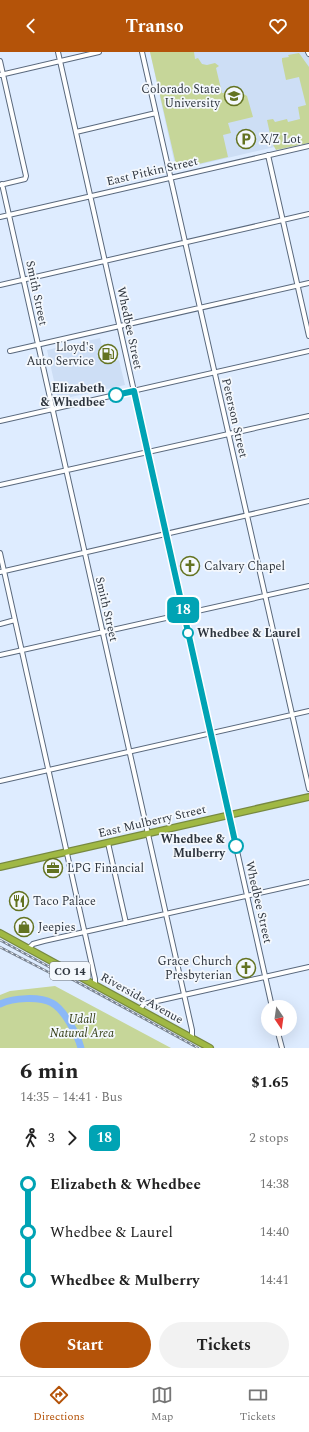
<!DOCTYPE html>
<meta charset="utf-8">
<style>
:root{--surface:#fff;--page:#f2f2f2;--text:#222;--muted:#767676;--line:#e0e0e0;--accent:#b45309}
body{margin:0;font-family:Spectral,serif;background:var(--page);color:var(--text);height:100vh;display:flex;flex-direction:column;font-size:15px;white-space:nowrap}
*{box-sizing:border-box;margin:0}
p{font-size:13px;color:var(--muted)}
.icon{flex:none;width:22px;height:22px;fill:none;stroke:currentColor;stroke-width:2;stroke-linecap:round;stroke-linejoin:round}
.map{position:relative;height:996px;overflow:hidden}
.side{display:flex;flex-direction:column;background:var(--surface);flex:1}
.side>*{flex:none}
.badge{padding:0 8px;border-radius:6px;font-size:14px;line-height:26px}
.needle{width:26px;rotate:167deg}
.controls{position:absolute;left:261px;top:948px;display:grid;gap:8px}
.controls a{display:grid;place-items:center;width:36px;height:36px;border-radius:50%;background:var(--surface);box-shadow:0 4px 16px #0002;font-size:20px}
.map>.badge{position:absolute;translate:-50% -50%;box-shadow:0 0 0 2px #fff}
.legs{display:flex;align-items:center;gap:6px;height:44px;padding:0 20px;font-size:13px}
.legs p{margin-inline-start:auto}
.overview{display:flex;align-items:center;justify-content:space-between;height:68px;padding:0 20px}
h1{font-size:22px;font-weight:700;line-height:30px}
.action{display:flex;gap:8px;margin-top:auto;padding:8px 20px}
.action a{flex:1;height:46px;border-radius:24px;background:var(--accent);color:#fff;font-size:16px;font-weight:700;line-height:46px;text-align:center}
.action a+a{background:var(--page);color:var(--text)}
ul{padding:0 20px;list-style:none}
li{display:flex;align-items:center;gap:14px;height:48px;font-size:15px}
li i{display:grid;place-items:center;width:6px;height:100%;margin:0 5px;background:currentColor}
li i::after{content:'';width:10px;height:10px;margin:-5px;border:3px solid;border-radius:50%;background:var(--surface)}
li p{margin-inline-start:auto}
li:first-child i{background:linear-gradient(#0000 50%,currentColor 0)}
li:last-child i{background:linear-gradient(currentColor 50%,#0000 0)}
header{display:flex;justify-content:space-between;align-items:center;height:52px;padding:0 20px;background:var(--accent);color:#fff;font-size:18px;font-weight:700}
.menu{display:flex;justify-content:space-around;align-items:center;height:56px;border-top:1px solid var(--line);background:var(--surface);font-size:11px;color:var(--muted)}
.menu a{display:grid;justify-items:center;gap:2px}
.menu .active{color:var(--accent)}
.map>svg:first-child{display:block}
</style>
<header><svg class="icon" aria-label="back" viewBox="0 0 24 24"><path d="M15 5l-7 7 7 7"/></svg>Transo<svg class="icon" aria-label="heart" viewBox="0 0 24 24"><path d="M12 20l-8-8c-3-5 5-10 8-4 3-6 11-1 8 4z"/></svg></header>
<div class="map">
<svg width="309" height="996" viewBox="0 0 309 996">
<rect width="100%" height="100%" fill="#deecff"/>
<path fill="#cddef5" d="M150 0H309V87L176 118Z
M100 286 106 311 119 308 125 333 62 347H58L47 298Z"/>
<path fill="#c6d699" d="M150 0H194L195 7 198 6 202 12 207 13 215 11 219 14 216 16 222 41 244 42 247 44 253 65 228 71 231 81 223 83 228 105 177 117Z
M299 1 309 15V91L276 98 272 91 267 68 273 67 275 70 287 67 288 70 300 67 298 55 306 53 299 25 286 28 282 9V6L289 5 288 3Z
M55 934 171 996H0V943L10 939Z"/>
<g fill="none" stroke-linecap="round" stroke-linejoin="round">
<path stroke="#8bb8f7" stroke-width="7" d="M0 952C13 946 39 944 52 951 64 957 78 984 81 996"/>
<defs>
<path id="minor" d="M58 0 272 955
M142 0 309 737
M308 0 309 2
M0 9 26 124 25 127 0 133
M0 23 99 0
M76 80 156 61
M268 103 309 284
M2 132 192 978V986
M0 165 309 94
M0 233 309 162
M10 299 309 231
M0 369 309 299
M0 433 309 364
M0 501 95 927V932
M0 520 309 449
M0 572 15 568
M0 603 309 534
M0 729 309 659
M108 791 126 871
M28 897 33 892 44 889 309 830
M140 957 144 952 309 915
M277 977 282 996"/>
<path id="highway" d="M0 815 309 745
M0 881 210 996"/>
</defs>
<use href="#minor" stroke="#5a697d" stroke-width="6"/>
<use href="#highway" stroke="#778941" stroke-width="8"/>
<use href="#minor" stroke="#fff" stroke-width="4"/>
<use href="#highway" stroke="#a0b844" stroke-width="5.5"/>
<defs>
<path id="rail" d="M0 888 198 996
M0 895 54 923"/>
</defs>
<use href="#rail" stroke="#798391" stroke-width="2.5"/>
<use href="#rail" stroke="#f4f8fd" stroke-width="1" stroke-dasharray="3" stroke-linecap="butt"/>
</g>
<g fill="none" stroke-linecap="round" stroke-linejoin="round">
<defs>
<path id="line-1" d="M116 343 134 339 236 794"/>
</defs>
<use href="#line-1" stroke="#fff" stroke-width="9"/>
<use href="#line-1" stroke="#00a3b4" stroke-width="6"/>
</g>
<defs>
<symbol id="university-ring" viewBox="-11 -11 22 22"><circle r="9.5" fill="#f4f8fd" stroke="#637321" stroke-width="1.5"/><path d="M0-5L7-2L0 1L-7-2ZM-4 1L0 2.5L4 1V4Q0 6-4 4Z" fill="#637321"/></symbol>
<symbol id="parking-ring" viewBox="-11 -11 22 22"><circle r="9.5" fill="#f4f8fd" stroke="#637321" stroke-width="1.5"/><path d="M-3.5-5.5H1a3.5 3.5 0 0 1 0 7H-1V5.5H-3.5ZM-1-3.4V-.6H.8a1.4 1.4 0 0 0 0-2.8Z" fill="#637321"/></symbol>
<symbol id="fuel-ring" viewBox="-11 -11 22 22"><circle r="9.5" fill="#f4f8fd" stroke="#637321" stroke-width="1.5"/><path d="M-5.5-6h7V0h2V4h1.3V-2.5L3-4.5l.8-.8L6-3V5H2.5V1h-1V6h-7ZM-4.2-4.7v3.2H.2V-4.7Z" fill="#637321"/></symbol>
<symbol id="church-ring" viewBox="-11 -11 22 22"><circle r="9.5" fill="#f4f8fd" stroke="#637321" stroke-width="1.5"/><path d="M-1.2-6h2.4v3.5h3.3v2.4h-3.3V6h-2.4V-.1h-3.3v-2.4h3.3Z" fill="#637321"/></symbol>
<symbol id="office-ring" viewBox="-11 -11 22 22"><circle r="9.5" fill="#f4f8fd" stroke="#637321" stroke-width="1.5"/><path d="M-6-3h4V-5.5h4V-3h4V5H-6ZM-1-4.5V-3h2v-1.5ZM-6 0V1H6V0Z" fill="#637321"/></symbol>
<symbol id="restaurant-ring" viewBox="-11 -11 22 22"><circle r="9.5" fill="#f4f8fd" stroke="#637321" stroke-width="1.5"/><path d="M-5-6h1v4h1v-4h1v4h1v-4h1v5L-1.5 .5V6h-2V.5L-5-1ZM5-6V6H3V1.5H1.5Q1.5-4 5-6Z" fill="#637321"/></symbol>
<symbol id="shop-ring" viewBox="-11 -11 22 22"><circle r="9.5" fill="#f4f8fd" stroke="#637321" stroke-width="1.5"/><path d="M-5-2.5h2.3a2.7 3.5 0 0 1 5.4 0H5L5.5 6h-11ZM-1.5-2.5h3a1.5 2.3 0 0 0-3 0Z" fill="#637321"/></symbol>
</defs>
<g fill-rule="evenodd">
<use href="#university-ring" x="223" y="33" width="22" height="22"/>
<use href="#parking-ring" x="235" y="76" width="22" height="22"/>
<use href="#fuel-ring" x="97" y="291" width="22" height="22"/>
<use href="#church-ring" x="179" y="503" width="22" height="22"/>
<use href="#office-ring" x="42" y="805" width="22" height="22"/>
<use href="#restaurant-ring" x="8" y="838" width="22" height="22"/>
<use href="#shop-ring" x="13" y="864" width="22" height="22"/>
<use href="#church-ring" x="235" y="905" width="22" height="22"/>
</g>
<g fill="#fff" stroke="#00a3b4" stroke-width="2">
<circle cx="116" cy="343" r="7"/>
<circle cx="188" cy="581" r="5"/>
<circle cx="236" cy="794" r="7"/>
</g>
<g text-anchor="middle" stroke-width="3.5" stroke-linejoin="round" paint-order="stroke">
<rect fill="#f4f8fd" stroke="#686e76" stroke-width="1" x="50" y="910" width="40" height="18" rx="3"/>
<g font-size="11" font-weight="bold" fill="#2c333c">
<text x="70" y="923">CO 14</text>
</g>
<g font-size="12" fill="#2c333c" stroke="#f4f8fd" text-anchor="start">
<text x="220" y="41" text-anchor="end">Colorado State<tspan x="220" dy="14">University</tspan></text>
<text x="260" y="91">X/Z Lot</text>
<text x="94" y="299" text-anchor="end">Lloyd's<tspan x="94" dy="14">Auto Service</tspan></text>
<text x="204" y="518">Calvary Chapel</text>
<text x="67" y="820">LPG Financial</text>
<text x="33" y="853">Taco Palace</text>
<text x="38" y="879">Jeepies</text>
<text x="232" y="913" text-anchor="end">Grace Church<tspan x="232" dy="14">Presbyterian</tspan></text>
</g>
<g font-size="12" fill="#2c333c" stroke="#f4f8fd">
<text transform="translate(152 119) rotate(-13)" y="4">East Pitkin Street</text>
<text transform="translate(37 241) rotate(78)" y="4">Smith Street</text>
<text transform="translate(130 276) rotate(78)" y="4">Whedbee Street</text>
<text transform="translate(235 366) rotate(77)" y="4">Peterson Street</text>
<text transform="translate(107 557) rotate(77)" y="4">Smith Street</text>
<text transform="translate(152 769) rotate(-13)" y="4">East Mulberry Street</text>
<text transform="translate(259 850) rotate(77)" y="4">Whedbee Street</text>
<text transform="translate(142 946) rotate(29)" y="4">Riverside Avenue</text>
</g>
<g font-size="12" font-weight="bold" fill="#2c333c" stroke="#f4f8fd" text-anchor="end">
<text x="105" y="340">Elizabeth<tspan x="105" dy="14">&amp; Whedbee</tspan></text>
<text x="197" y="585" text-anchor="start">Whedbee &amp; Laurel</text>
<text x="225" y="791">Whedbee &amp;<tspan x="225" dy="14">Mulberry</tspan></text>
</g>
<g font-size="12" font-style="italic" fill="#343d14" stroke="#f4f8fd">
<text x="82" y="971">Udall<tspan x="82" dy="14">Natural Area</tspan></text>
</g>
</g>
</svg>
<div class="controls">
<a><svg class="needle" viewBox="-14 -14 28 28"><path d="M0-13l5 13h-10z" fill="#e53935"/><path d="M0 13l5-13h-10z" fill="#767676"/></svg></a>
</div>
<b class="badge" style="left:183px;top:558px;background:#00a3b4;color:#fff">18</b>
</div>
<section class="side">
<div class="overview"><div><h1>6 min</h1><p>14:35 – 14:41 · Bus</p></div><b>$1.65</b></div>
<div class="legs"><svg class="icon" aria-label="walk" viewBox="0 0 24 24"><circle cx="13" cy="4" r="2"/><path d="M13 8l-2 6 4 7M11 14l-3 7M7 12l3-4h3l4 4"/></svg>3<svg class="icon" aria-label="forward" viewBox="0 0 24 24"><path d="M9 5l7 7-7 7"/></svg><b class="badge" style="background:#00a3b4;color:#fff">18</b><p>2 stops</p></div>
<ul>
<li><i style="color:#00a3b4"></i><b>Elizabeth &amp; Whedbee</b><p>14:38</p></li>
<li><i style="color:#00a3b4"></i><span>Whedbee &amp; Laurel</span><p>14:40</p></li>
<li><i style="color:#00a3b4"></i><b>Whedbee &amp; Mulberry</b><p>14:41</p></li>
</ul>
<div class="action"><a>Start</a><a>Tickets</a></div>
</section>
<nav class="menu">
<a class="active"><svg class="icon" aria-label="directions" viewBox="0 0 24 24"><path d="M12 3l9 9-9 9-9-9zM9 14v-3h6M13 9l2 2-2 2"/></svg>Directions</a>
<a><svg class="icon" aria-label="map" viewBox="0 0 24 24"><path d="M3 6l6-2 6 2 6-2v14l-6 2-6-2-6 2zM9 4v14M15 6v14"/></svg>Map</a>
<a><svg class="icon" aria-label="tickets" viewBox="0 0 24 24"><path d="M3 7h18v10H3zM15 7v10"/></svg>Tickets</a>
</nav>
